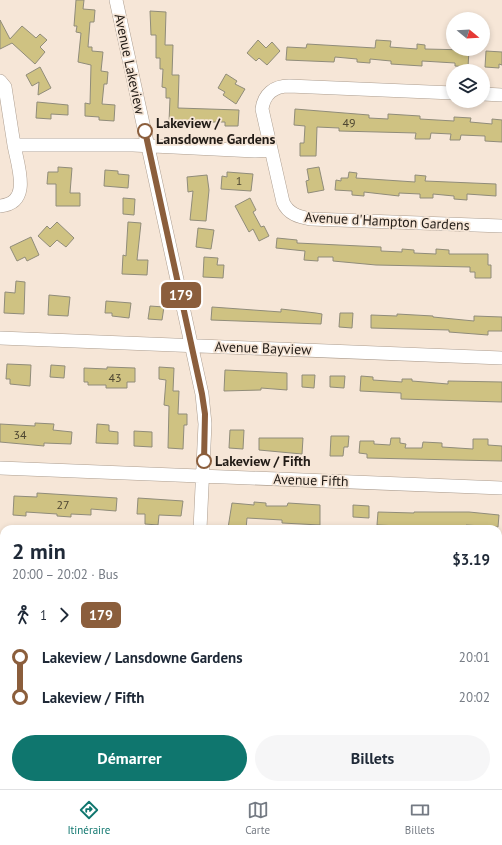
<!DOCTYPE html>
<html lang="fr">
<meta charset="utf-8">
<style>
:root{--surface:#fff;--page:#f6f6f7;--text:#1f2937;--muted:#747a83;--line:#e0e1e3;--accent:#0f766e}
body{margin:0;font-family:"PT Sans",sans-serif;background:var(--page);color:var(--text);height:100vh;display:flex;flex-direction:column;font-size:15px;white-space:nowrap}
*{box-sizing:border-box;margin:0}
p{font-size:13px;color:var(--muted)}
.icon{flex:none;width:22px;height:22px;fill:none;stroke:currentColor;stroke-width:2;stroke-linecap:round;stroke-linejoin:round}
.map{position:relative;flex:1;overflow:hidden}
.sheet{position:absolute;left:0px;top:525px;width:502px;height:264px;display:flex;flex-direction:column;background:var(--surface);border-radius:12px 12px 0 0;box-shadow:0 2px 6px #0003}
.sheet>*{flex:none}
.badge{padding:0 8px;border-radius:6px;font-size:14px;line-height:26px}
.needle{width:26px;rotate:108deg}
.tools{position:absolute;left:446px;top:12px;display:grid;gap:8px}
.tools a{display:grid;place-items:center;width:44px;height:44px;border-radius:50%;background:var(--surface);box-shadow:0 2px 6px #0003;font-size:20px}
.map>.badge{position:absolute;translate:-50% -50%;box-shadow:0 0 0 2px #fff}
.legs{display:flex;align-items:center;gap:6px;height:44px;padding:0 12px;font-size:13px}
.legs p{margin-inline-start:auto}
.head{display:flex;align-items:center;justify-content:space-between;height:68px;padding:0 12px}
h1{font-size:22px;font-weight:600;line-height:30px}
.primary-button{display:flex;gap:8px;margin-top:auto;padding:8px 12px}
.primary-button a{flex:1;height:46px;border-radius:24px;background:var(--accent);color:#fff;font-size:16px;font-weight:600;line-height:46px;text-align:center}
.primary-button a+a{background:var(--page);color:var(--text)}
ul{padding:0 12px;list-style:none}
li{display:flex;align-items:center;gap:14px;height:40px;font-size:15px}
li i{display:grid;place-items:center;width:6px;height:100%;margin:0 5px;background:currentColor}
li i::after{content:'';width:10px;height:10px;margin:-5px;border:3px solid;border-radius:50%;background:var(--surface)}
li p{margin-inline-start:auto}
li:first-child i{background:linear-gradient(#0000 50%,currentColor 0)}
li:last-child i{background:linear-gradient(currentColor 50%,#0000 0)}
.tabs{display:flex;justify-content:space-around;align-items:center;height:56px;border-top:1px solid var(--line);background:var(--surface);font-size:11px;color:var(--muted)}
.tabs a{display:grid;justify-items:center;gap:2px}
.tabs .active{color:var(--accent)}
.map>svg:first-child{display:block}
</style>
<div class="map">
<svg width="502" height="789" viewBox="0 0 502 789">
<rect width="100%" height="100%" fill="#f6e6d7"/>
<path fill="#e9b0b8" d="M0 630 4 635V710L0 706Z"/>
<path fill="#a6c085" stroke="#7e8e64" d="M0 706 4 710V785H70L74 789H0Z"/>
<path fill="#cfc282" stroke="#908c7a" d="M76 0H84L83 9 95 10 94 22H90L88 47H92V51L103 52 101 71 108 72 107 84H104L102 104 115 105 114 121 99 120V117L85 116V103L90 104 91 65 78 62 81 33 76 32 77 26H74Z
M150 11 166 12 165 45H173L172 75H179L178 108 239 110 238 126H225V122H169L170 98H166V88L162 87 163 69H160V58H156V35H151Z
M0 20 10 39 22 26 36 38 40 34 47 40 40 47 45 52 35 64 12 43 0 49Z
M258 40 266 48 272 42 280 51 267 65 259 58 256 61 247 53Z
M376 40 391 41 390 47 417 49V44L425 45V49L469 50 468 67 455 66V63L422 61V66L391 64V61L370 59V63L357 62V59L335 57 334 62 286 60 287 47 306 48 307 44 375 48Z
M486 51 502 52V65L499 64V68L485 67Z
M40 67 51 88 38 95 39 82 32 86 26 75Z
M226 74 237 81 235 84 245 89 236 104 223 95 225 92 218 88Z
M37 102 68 105V115L51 114V119L36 118Z
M295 109 369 115V118L388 119V114L420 116V119L454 121V117L471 118 470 122 492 124V119L502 120V142L485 141V136L461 135 460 140H450L451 134 431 133 430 139H415L416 133 339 131V128L317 127 316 156H300V143H304L305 126 294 125Z
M58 167 72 168 70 193H80V206H56V184H47L48 172H58Z
M319 167 324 190 308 193 306 181 309 180 307 169Z
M105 170 118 171V174L129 175 128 188 104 186Z
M227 172 253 174 251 191 221 189 222 176 227 177Z
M349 172 357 173 356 178 415 182V175L426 176 425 181 496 184V196L467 194V200L454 199V196L433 194V198H420V194L399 193V196L364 192V196L352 195V191L335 190 336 180 341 181V178H348Z
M207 175 209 190 206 221 190 220 193 191 188 192 187 177Z
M123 198 135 199 134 215 123 214Z
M250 198 256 210 253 212 261 227 264 226 269 236 259 241 253 229 249 232 235 206Z
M57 222 74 238 66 247 57 240 50 247 38 236 47 226 50 229Z
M128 222 141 223 137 260H148L147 275 122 274 123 255 126 256Z
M198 228 214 230 211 249 196 247Z
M31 237 39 255 27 261 25 257 17 261 10 247Z
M277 238 297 240V243L381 247V251L402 252V249L414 250V253L436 254V249L449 250V254H488V265H491V278H475V272H470V267L376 265 333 261V257H318V261L304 260 305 251 276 248Z
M204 257 218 258 217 265H224L223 278 203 277Z
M16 281 25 282 24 314 4 313 5 292 15 293Z
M49 295 70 297 68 316 48 315Z
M106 301 131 303 129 318 112 316V313H105Z
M150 306 164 307 162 320 148 319Z
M212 307 281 312V309L316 313 322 314 321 324 211 320Z
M340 313H353L352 328 339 327Z
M397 314 433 316V317L474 321V316L502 317V331H488V335L449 332V330L371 328V315L397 316Z
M7 364 31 365 30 386 10 384V379H6Z
M51 365 65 366 64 378 50 377Z
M107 367 135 368V382H127V388H106V385H88V382H84V368L107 369Z
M159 367 174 368 173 391H179L178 414H187V425H184L183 449 168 448 169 406 164 405 166 380 159 379Z
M225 370 287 373V390L261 388V390L224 391Z
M302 375H315L314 388 302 387Z
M330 376H345L344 388 330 387Z
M361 376 373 377V380L402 382V379H412V381L448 384V381L502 382V402L401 399V393L360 391Z
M35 423 54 424 53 430 72 432 71 444 44 443V446L0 442V424L35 426Z
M97 424 109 425V431L118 432V444L96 443Z
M230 430H244L243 449 229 448Z
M134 431 152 432V447L134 446Z
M331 436H349L348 447H344L343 456H330Z
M259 438H303L302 454 259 450Z
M391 438H400V443L406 444 405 448H422L423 442 442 443V447L473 449V439H488V445L502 446V461L367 458V454L359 453 360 441H374V444L390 445Z
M37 493 117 498 116 511 91 509V515L71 514V517L57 516V514L26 512V516L13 515 14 496 37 497Z
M138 498 183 501 181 516 159 515 158 525 145 524V514H137Z
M254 502 266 503V506H287L288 503 320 505V525L282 523V520L247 518 246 529 228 528 232 503 254 505Z
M353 505 369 506V518L353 517Z
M378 512 414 513V512H469L499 515 498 527 466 525V526H400L377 525Z"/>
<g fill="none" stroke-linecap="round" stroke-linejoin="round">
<defs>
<path id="minor" d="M116 0 202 394 205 424 200 529
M0 81 5 87 14 145
M453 93 289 86C274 86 264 94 262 109L283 202C288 214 299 217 311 219L502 226
M483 94 502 95
M0 206C32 203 18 167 14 145H133L255 151 271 150
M0 338 502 358
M0 468 502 488
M0 602 4 601
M0 622 4 627
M498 622H502
M498 733H502
M213 785 223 789"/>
</defs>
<use href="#minor" stroke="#ac9d8f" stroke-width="14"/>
<path stroke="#a4988d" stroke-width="2" stroke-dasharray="2 2" stroke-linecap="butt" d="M0 667 4 672"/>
<use href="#minor" stroke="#fff" stroke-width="13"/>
</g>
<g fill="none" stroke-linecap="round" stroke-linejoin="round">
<defs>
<path id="line-1" d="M145 131 202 394 205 414 204 461"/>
</defs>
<use href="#line-1" stroke="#fff" stroke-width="9"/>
<use href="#line-1" stroke="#8b5e3c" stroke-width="6"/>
</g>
<g fill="#fff" stroke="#8b5e3c" stroke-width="2">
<circle cx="145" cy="131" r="7"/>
<circle cx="204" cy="461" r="7"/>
</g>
<g text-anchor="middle" stroke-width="3.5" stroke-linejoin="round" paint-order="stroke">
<g font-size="12" fill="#4c4531">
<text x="349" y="127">49</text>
<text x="239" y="185">1</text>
<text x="115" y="382">43</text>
<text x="20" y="439">34</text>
<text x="63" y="509">27</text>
</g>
<g font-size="14" fill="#211b16" stroke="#f6e6d7">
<text transform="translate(130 64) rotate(78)" y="5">Avenue Lakeview</text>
<text transform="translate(387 221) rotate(3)" y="5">Avenue d'Hampton Gardens</text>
<text transform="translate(263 348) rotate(2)" y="5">Avenue Bayview</text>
<text transform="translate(311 480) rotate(2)" y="5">Avenue Fifth</text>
</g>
<g font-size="14" font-weight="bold" fill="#211b16" stroke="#f6e6d7" text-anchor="start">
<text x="156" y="128">Lakeview /<tspan x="156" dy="16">Lansdowne Gardens</tspan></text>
<text x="215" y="466">Lakeview / Fifth</text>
</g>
</g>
</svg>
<div class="tools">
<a><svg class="needle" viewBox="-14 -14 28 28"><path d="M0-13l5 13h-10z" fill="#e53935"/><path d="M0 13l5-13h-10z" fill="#747a83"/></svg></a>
<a><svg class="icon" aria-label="layers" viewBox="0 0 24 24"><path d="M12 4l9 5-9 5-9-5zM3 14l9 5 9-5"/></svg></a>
</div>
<b class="badge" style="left:181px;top:295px;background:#8b5e3c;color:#fff">179</b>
<section class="sheet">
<div class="head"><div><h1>2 min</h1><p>20:00 – 20:02 · Bus</p></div><b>$3.19</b></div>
<div class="legs"><svg class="icon" aria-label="walk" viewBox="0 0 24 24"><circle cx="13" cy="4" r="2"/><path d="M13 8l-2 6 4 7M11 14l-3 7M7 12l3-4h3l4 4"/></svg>1<svg class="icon" aria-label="forward" viewBox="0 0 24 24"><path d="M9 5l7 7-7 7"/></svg><b class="badge" style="background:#8b5e3c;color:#fff">179</b></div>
<ul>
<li><i style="color:#8b5e3c"></i><b>Lakeview / Lansdowne Gardens</b><p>20:01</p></li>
<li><i style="color:#8b5e3c"></i><b>Lakeview / Fifth</b><p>20:02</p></li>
</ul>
<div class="primary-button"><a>Démarrer</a><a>Billets</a></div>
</section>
</div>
<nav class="tabs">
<a class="active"><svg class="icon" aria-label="directions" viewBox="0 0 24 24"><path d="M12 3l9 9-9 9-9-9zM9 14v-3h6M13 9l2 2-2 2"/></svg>Itinéraire</a>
<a><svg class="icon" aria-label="map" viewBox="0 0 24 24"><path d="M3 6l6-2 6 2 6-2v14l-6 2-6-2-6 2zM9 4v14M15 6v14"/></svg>Carte</a>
<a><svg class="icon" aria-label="tickets" viewBox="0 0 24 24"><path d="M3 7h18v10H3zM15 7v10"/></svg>Billets</a>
</nav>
